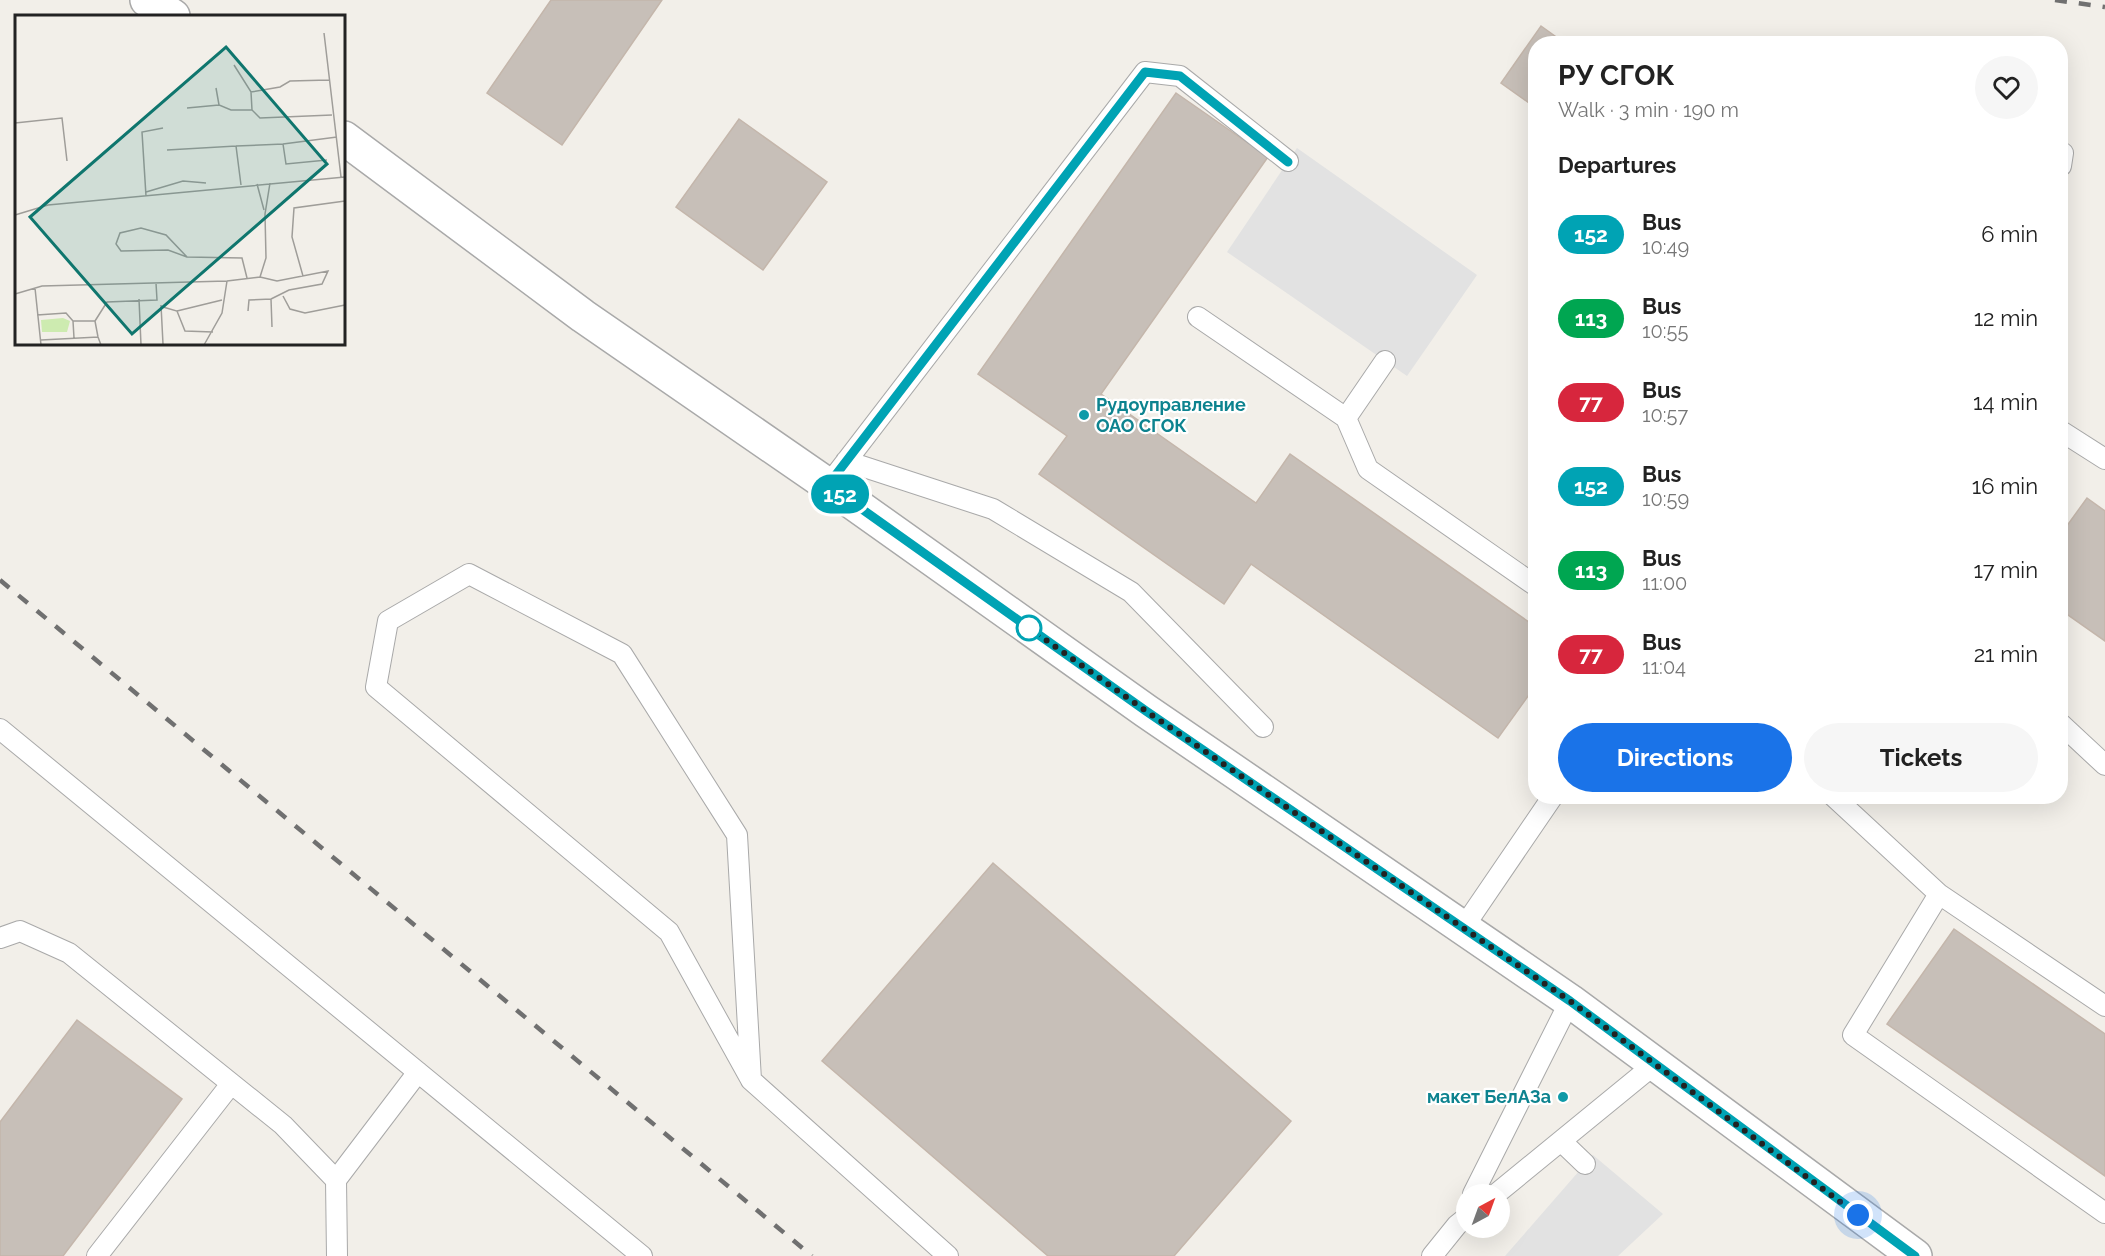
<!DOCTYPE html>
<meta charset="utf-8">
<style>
:root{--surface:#fff;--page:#f6f6f6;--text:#222;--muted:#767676;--accent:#1a73e8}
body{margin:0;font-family:Raleway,sans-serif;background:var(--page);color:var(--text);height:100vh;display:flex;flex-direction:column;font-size:22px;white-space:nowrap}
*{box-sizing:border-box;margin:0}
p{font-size:20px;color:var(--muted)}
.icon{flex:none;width:33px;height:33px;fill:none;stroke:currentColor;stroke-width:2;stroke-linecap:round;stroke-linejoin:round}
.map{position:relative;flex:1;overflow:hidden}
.drawer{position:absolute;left:1528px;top:36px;width:540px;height:768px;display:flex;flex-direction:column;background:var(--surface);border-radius:24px;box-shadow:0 6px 24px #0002}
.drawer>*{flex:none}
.badge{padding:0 12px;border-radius:20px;font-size:21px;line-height:39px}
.needle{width:39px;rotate:41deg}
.fabs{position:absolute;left:1456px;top:1184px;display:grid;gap:12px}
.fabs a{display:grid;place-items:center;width:54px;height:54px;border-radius:50%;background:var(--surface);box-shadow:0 6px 24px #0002;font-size:30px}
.you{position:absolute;width:30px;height:30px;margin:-15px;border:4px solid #fff;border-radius:50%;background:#1a73e8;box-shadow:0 0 0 9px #1a73e833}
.map>.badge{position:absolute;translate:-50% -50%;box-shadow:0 0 0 3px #fff}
h2{padding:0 30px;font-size:22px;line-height:54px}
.round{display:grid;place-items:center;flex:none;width:63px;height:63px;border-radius:32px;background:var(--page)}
.head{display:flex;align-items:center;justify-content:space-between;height:102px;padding:0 30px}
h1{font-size:28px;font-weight:700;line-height:45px}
.cta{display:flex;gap:12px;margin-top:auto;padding:12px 30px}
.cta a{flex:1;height:69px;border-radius:36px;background:var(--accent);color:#fff;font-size:24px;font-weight:700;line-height:69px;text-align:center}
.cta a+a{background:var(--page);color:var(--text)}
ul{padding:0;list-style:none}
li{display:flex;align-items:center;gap:18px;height:84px;padding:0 30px}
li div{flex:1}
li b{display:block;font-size:22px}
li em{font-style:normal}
li .badge{min-width:66px;font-weight:700;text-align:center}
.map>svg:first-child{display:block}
</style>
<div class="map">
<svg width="2105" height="1256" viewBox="0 0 2105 1256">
<rect width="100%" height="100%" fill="#f2efe9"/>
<path fill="#e2e2e2" d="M1297 148 1477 275 1407 376 1227 252Z
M1593 1155 1663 1214 1618 1256H1505Z"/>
<path fill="#c7bfb8" stroke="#c4b6ab" stroke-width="1.5" d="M551 0H662L562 145 487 93Z
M1541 26 1566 44H1536V108L1501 83Z
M1176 93 1268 157 1101 394 1256 503 1290 454 1536 627V685L1498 738 1251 564 1224 604 1039 474 1067 436 978 374Z
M739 119 827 182 763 270 676 207Z
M2087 498 2105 511V641L2061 610V534Z
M993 863 1291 1121 1174 1256H1048L822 1061Z
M1954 929 2105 1034V1176L1887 1024Z
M77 1020 182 1099 63 1256H0V1122Z"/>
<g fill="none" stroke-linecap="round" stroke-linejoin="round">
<defs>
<path id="lane" d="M2061 166 2063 153
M1198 317 1346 418 1368 469 1536 586
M1346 418 1385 361
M2061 431 2105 459
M846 461 993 509 1131 592 1263 727
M828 485 1145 72 1180 76 1288 161
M2061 724 2105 765
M0 729 642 1256
M1833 796 1939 894 1853 1035 2105 1213
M1939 894 2105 1006
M1463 928 1553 796
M0 938 20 931 69 953 283 1125 336 1180 418 1072
M751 1080 737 835 622 654 469 574 388 621 376 687 669 932 751 1080 948 1256
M1561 1141 1585 1164
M336 1180 337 1256
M1473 1194 1570 1001
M1496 1194 1655 1064
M97 1256 231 1084
M1432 1256 1457 1225 1467 1217"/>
<path id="street" d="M147 0 173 16
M344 138 583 316 828 485 1146 711 1570 1001 1915 1256"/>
</defs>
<use href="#lane" stroke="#a9a9a9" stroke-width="22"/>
<use href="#street" stroke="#a9a9a9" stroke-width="36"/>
<use href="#lane" stroke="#fff" stroke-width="20"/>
<use href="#street" stroke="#fff" stroke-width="33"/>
<path stroke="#707070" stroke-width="4.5" stroke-dasharray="12 12" stroke-linecap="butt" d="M2055 0 2105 7
M0 580 812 1256"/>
</g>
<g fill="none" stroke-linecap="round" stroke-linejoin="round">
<defs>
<path id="line" d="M1288 162 1180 76 1145 72 828 485 1146 711 1570 1001 1915 1256"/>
</defs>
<use href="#line" stroke="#fff" stroke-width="14"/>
<use href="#line" stroke="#00a3b4" stroke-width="9"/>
<path stroke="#222" stroke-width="6" stroke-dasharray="0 10.8" d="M1029 628 1146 711 1570 1001 1858 1215"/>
</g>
<g fill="#0f9aa8" stroke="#fff" stroke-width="2">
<circle cx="1084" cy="415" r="6"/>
<circle cx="1563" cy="1097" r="6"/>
</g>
<circle fill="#fff" stroke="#00a3b4" stroke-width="3" cx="1029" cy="628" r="12"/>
<g text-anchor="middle" stroke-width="4.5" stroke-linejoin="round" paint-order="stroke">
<g font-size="18" font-weight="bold" fill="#0d838f" stroke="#fff" text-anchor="start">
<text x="1096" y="411">Рудоуправление<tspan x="1096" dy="21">ОАО СГОК</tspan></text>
<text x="1551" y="1103" text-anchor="end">макет БелАЗа</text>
</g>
</g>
<g transform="translate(15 15)">
<rect width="330" height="330" fill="#f2efe9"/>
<path d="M48 303 55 306 52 317H27L26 305Z" fill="#cdebb0"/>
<path fill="none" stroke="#9f9d99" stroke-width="1.5" d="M309 18 326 162M219 50 236 77 265 72 275 66 314 65M201 73 204 90 216 95H237M236 77 237 95 245 103 317 100M172 93 204 90M0 108 47 103 52 146M268 129 322 122M221 131 268 129 271 149 312 145M152 135 221 131 226 170M242 169 249 195M131 177 168 166 191 168M131 181 127 117 148 113M0 200 33 190 330 162M172 242 153 235 106 236 101 229 105 218 126 213 151 220 172 242 227 243 232 263M288 261 277 222 279 193 330 186M245 262 262 266 313 256 307 269 274 275 256 284M20 273 26 330M0 279 27 271 212 266 245 262 251 243 250 199 255 168M268 281 275 294 290 298 330 290M124 284 126 330M146 290 148 329M148 292 162 296 170 316 198 317M162 296 207 285M233 296 234 285 256 284 257 312M22 300 51 298 58 306M80 306 92 287 142 285 141 268M59 323 58 306H80L83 322M26 325 83 322 86 330M189 330 207 298 212 266"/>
<path fill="#0f766e" fill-opacity="0.15" stroke="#0f766e" stroke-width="3" d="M211 32 312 149 117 319 15 202Z"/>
<rect width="330" height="330" fill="none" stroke="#222" stroke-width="3"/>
</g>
</svg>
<div class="fabs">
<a><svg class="needle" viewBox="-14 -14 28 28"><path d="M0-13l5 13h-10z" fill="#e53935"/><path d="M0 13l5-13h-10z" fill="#767676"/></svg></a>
</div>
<div class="you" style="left:1858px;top:1215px"></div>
<b class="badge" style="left:840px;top:494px;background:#00a3b4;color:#fff">152</b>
<section class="drawer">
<div class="head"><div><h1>РУ СГОК</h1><p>Walk · 3 min · 190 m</p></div><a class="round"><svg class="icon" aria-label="heart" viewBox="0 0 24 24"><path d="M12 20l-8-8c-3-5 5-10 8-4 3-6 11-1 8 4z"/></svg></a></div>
<h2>Departures</h2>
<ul>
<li><span class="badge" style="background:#00a3b4;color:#fff">152</span><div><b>Bus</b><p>10:49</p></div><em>6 min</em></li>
<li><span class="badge" style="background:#00a651;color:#fff">113</span><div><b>Bus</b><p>10:55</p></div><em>12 min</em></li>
<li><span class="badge" style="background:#d7263d;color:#fff">77</span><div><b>Bus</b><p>10:57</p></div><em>14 min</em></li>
<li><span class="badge" style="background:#00a3b4;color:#fff">152</span><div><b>Bus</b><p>10:59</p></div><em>16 min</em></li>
<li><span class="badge" style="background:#00a651;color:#fff">113</span><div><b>Bus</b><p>11:00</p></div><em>17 min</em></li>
<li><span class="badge" style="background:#d7263d;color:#fff">77</span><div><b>Bus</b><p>11:04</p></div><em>21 min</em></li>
</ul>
<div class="cta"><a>Directions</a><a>Tickets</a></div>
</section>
</div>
